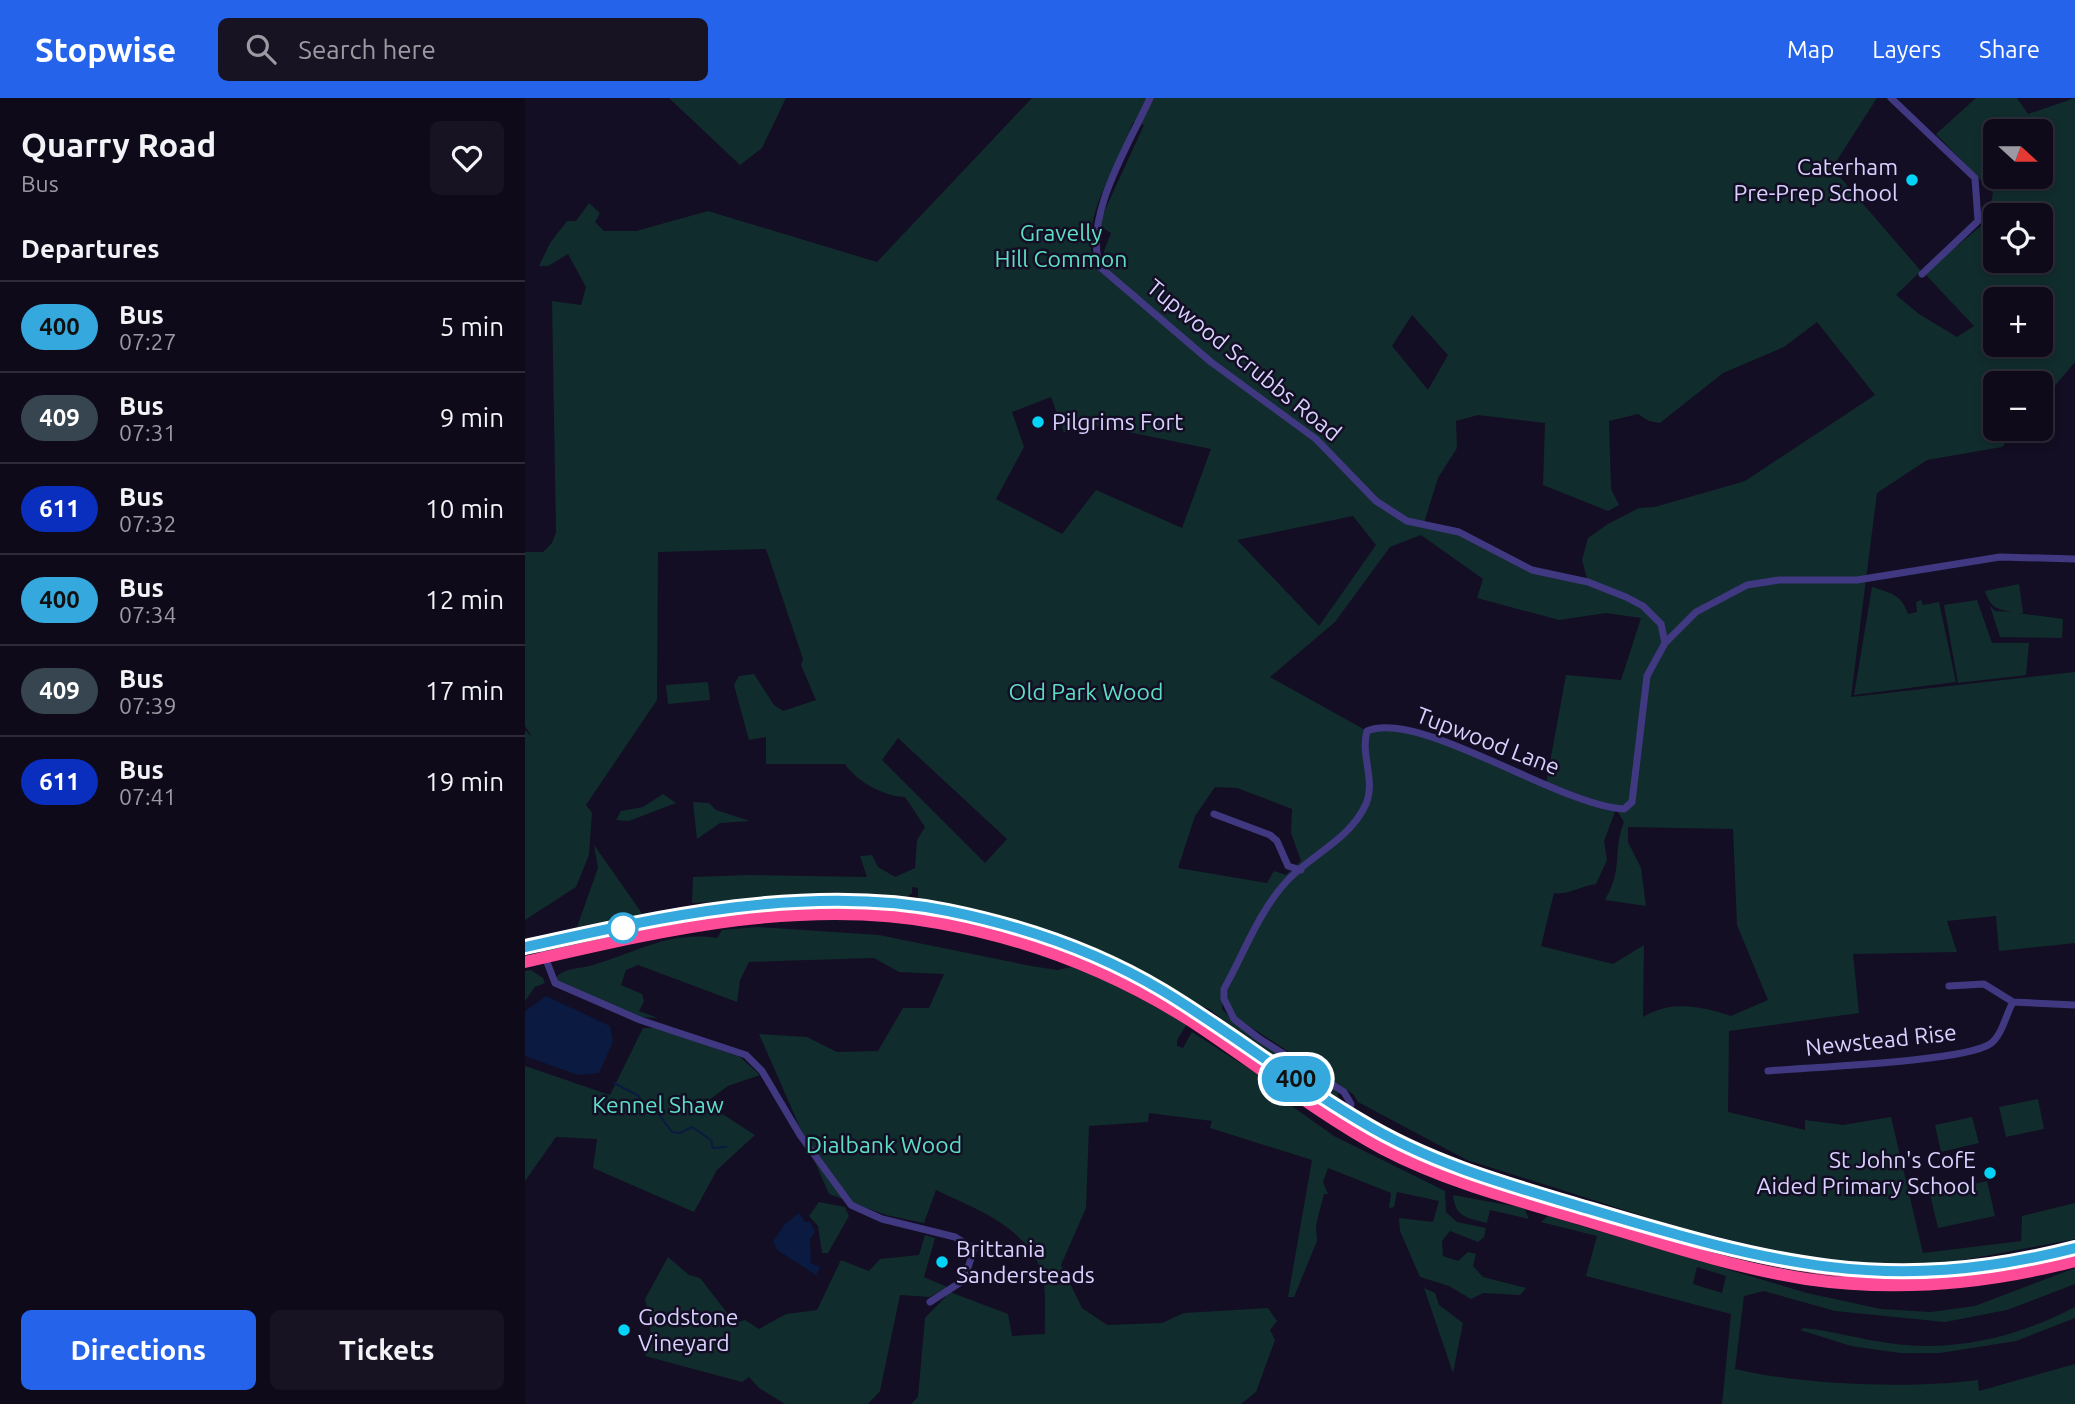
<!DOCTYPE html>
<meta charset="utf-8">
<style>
:root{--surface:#0e0a1a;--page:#171323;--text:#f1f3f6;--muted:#9b9aa2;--line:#2e2b39;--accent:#2563eb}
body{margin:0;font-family:Ubuntu,sans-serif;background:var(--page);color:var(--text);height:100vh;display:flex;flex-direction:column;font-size:26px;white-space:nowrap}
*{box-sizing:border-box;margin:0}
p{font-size:23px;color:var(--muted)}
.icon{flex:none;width:38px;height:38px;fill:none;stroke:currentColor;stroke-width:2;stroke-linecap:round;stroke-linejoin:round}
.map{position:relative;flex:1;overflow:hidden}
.drawer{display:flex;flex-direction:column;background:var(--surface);width:525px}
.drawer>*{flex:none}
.badge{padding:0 14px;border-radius:23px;font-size:24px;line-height:46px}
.needle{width:46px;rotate:111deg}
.fabs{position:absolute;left:1458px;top:21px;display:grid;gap:14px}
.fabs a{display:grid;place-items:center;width:70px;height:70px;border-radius:10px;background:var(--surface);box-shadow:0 4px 10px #0003,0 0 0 2px var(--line);font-size:35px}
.map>.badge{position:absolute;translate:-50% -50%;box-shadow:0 0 0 4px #fff}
h2{padding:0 21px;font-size:26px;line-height:63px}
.round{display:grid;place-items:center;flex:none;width:74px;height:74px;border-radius:10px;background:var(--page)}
.headline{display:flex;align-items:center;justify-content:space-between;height:119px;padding:0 21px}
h1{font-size:33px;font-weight:700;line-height:52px}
.button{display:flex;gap:14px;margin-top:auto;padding:14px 21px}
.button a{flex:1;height:80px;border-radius:10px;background:var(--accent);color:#fff;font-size:28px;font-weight:700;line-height:80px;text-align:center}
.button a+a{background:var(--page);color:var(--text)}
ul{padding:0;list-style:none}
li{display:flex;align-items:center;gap:21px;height:91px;padding:0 21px;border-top:2px solid var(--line)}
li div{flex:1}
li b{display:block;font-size:26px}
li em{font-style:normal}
li .badge{min-width:77px;font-weight:700;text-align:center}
header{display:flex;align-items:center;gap:42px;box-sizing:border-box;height:98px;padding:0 35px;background:var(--accent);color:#fff}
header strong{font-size:33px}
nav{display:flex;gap:38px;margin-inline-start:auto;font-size:24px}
.search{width:490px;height:63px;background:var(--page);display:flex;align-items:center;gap:18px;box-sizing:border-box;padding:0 24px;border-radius:10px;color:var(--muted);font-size:26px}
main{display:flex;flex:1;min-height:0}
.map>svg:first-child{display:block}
</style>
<header>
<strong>Stopwise</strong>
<div class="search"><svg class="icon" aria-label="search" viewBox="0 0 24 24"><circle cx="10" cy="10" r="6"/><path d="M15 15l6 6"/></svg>Search here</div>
<nav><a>Map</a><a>Layers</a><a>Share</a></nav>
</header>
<main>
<section class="drawer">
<div class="headline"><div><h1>Quarry Road</h1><p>Bus</p></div><a class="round"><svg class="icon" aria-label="heart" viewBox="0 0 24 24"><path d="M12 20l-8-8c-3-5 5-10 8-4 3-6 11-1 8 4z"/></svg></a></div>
<h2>Departures</h2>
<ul>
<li><span class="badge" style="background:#35a9de;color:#111">400</span><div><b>Bus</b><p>07:27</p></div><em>5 min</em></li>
<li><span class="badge" style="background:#36454f;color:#fff">409</span><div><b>Bus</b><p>07:31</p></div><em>9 min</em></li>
<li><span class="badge" style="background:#0a2ebe;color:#fff">611</span><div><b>Bus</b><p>07:32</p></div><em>10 min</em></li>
<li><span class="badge" style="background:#35a9de;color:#111">400</span><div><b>Bus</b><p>07:34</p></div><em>12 min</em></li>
<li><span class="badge" style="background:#36454f;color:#fff">409</span><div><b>Bus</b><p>07:39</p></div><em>17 min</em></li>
<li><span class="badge" style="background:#0a2ebe;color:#fff">611</span><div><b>Bus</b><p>07:41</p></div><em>19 min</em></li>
</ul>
<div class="button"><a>Directions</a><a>Tickets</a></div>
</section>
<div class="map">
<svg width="1550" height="1306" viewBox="0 0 1550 1306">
<rect width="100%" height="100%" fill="#130e23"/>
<path fill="#112c2d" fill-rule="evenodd" d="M144 0H261L237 50 215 67Z
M507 0H1352L1307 70 1396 173 1371 197 1394 216 1432 239 1449 228 1399 175 1462 123 1468 95 1411 36 1451 0H1492L1503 16 1550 0V264L1516 304V285H1470V331H1492L1477 349 1402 362 1352 395 1326 599 1550 574V845L1474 853 1471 818 1422 823 1432 854 1328 856 1334 915 1204 933 1203 1014 1280 1032V1022L1318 1027 1366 1019 1398 1155 1496 1143 1497 1118 1550 1105V1141L1423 1165 1400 1166 1327 1165 1263 1156 1153 1129 942 1062 833 1004 828 996 712 920 702 902 703 892 717 862 699 886 697 911 710 925 812 994 815 1003 811 1004 756 967 684 911 657 901 599 866 526 833 457 812 393 801V790L387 789V795L379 802 348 796 167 805 168 779 223 777 342 779 335 758 347 757 353 769 370 779 390 770 392 742 400 729 380 699C360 699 331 683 320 666H241V639L224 642 209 587 214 578 229 576 249 607 258 613 291 602 276 567 278 561 241 451 133 454 132 602 61 707 67 715 64 757 51 789 0 822V632L7 639 0 628V454H18L27 445 31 434 27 203 56 207 61 189 43 156 23 168H14L25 145 42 123H51L64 105 75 115 70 124 79 133H111L183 113 352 164ZM608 24 619 27 573 127 586 135 579 153 580 164 569 166C554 116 594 70 608 24ZM1470 33H1516V79H1470ZM1470 117H1516V163H1470ZM1470 201H1516V247H1470ZM887 217 923 257 903 292 867 248ZM1292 224 1350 297 1220 383 1130 409 1114 410 1083 426 1063 440 1057 462 1063 484 1007 472 934 434 899 425 913 380 932 350 931 323 953 317 1020 325 1018 387 1083 413 1094 407 1086 391 1084 323 1113 316 1124 323 1135 325 1198 275 1259 249ZM526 299 539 335 550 323 686 351 657 430 571 392 537 436 471 401 499 349 487 314ZM828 418 851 447 794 528 712 442ZM896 437 958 481 952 500 1034 522 1081 515 1116 520 1096 582 1041 577 1021 686C979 669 884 618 842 633L745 579 810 524 865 449ZM373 640 482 741 460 765 357 662ZM690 689 712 690 767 711 766 735 776 763 761 777 749 773 742 785 653 770 670 718ZM1091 711 1099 724C1087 754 1099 769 1080 802L1121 808 1116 770 1103 744V729L1208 731 1212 827 1243 902 1206 918C1176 908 1146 902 1118 919L1119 847 1088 866 1016 848 1029 795C1045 797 1055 788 1071 786L1082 762 1079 743Z
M1494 486 1498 515H1493L1538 521 1537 540 1475 539 1465 508 1470 513 1487 514C1471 511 1465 509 1460 493Z
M1347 489C1366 495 1376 496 1383 516L1392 514 1391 504 1396 502 1398 507 1414 504 1431 584 1329 597Z
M1452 502 1467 545H1504L1501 577 1433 585 1419 507Z
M183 584 185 602 143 606 141 587Z
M138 696 151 705 104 723 91 722 96 713 118 709Z
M168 704 184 705 191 712 225 723 195 725 172 741Z
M69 747 114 811 117 816 52 829 73 770Z
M280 807H351L438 821 533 848 623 889 843 1033 1172 1147 1368 1179 1550 1154V1159L1482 1175 1325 1182 1240 1169 979 1095 896 1065 846 1037 601 881 531 850 456 829 335 811 23 853V849C109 832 193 815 280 807Z
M232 829 354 837 506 868 532 872 547 869 577 880 662 926 652 942V948L658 950 667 934 760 994 764 1006 809 1038 920 1093 921 1114 932 1124 961 1130 959 1139 953 1144 925 1133 917 1143 918 1158 933 1163 943 1154 951 1156 948 1168 958 1179 1001 1190 995 1197 958 1195 946 1201 924 1188 895 1179 875 1133 874 1120 908 1124 914 1103 872 1094 869 1109 864 1110 866 1095 803 1070 798 1084 803 1096H799L791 1127 792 1143 769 1199H763L787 1062 685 1030 687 1023 624 1015 623 1024 564 1028 561 1110 536 1167 557 1210 582 1227 637 1225 659 1215 743 1210 752 1223 745 1232 750 1242 731 1294 716 1306H386L393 1299 400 1220 425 1194 483 1216 487 1238 520 1236C519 1214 523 1185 513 1165 493 1125 448 1110 411 1092L399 1125 361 1117 304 1096 234 936 282 939 312 954 353 953 378 910H404L419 876 374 874 349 860 224 864 215 882 212 904 113 867 101 872 96 887 117 896 119 903 114 913 133 920 116 919 31 883 32 878C43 869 55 871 68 867 113 854 143 833 192 840L197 832Z
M6 872 18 880 20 885 10 889 0 903V873Z
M118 930H131L215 959 235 977 203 988 180 1005 230 1037 192 1072 169 1114 68 1070 72 1041 31 1039 0 1083V968L85 997Z
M1513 1001 1519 1031 1481 1039 1474 1009Z
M1447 1019 1454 1045 1416 1054 1410 1027Z
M1462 1083 1470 1118 1413 1130 1405 1096Z
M928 1097 999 1110 1004 1121 965 1112 962 1125C942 1120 930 1119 928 1097Z
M294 1104 320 1109 324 1118 303 1155H297L293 1128 284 1118Z
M1023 1118 1282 1195 1356 1211 1406 1214 1450 1208 1550 1170V1186L1482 1212 1420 1224 1310 1213 1239 1193 1219 1198 1210 1271C1275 1287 1386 1291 1453 1282L1454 1293 1550 1266V1306H1197L1206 1216 1061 1178 1072 1138 1016 1124ZM1172 1169 1201 1178 1197 1195 1168 1186Z
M400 1137 410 1140 399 1179 422 1189 405 1199 375 1197 355 1293 343 1306H260L234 1290 224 1279 217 1284 120 1258C129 1239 125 1222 120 1201L143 1159 164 1177 175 1180 203 1216V1227L220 1222 234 1231 261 1216 292 1212 316 1162 344 1173 355 1161 394 1157Z
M899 1190 910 1195 914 1207 938 1225 928 1275Z
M1550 1209V1220L1491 1243 1415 1255H1375L1326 1248 1275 1232 1279 1230C1307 1233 1335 1241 1363 1245 1427 1255 1493 1239 1550 1209Z"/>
<path fill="#0a1a40" d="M21 898 85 928 88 944 74 975 53 977 0 958V913Z
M274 1115 280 1124H285L290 1134 285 1141 286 1165 295 1169 291 1177 252 1152 248 1143 259 1127Z"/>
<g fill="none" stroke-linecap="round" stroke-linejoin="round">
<path stroke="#0a1a40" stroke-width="2" d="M89 985 114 998 116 1005 126 1006 147 1034 155 1035 167 1029 186 1042 188 1050 201 1049"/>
<path stroke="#403982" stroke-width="7" d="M625 0C604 47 558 118 575 169L686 264 791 341 851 403 882 423 934 434 1007 472 1063 484 1101 499 1118 508 1136 526
M1366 0 1450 80 1453 123 1397 176
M1140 545 1171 514 1222 487 1254 482H1332L1475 459 1550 461
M689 716 745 737 752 743 763 768 776 772
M15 846 30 885 115 922 221 957 237 973 275 1037 326 1107 357 1121 430 1139 449 1151 439 1182 405 1204
M1424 888 1459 886 1488 904 1550 907
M1243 973C1285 969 1437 964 1465 946 1477 938 1481 916 1488 904
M822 1015 826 1006 819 994 735 941 709 921 699 901V891C719 855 733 815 761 784 786 756 824 743 841 706 851 682 835 657 842 633 895 611 1032 707 1099 711L1107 704 1122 578 1140 545 1136 526"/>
<path stroke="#fe4b97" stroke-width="12" d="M0 849C136 819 284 784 423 813 497 828 573 854 638 893 706 934 768 984 837 1024 909 1067 987 1088 1067 1112 1166 1141 1267 1176 1371 1176 1432 1176 1491 1165 1550 1150
M0 864C135 833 276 799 414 825 503 841 590 875 666 923 730 965 790 1014 858 1051 921 1084 991 1102 1059 1122 1132 1144 1205 1169 1281 1181 1371 1194 1462 1186 1550 1163"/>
</g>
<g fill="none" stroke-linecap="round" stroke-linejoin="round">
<defs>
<path id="line" d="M0 849C134 819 286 785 423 813 497 828 573 854 638 893 706 934 768 984 837 1024 908 1067 987 1088 1067 1112 1245 1165 1363 1198 1550 1150"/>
</defs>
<use href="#line" stroke="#fff" stroke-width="16"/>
<use href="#line" stroke="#35a9de" stroke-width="10"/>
</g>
<g fill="#01d3f9" stroke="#130e23" stroke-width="2.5">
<circle cx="1387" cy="82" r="7"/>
<circle cx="513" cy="324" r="7"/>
<circle cx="1465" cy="1075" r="7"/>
<circle cx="417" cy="1164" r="7"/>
<circle cx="99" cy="1232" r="7"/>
</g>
<circle fill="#fff" stroke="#35a9de" stroke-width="3.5" cx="98" cy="830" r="14"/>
<g text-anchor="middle" stroke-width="5" stroke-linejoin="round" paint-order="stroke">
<g font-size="23" fill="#d8d0ff" stroke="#130e23" text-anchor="start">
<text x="1373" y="77" text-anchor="end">Caterham<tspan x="1373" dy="26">Pre-Prep School</tspan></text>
<text x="527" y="332">Pilgrims Fort</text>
<text x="1451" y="1070" text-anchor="end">St John's CofE<tspan x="1451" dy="26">Aided Primary School</tspan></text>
<text x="431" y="1159">Brittania<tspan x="431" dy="26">Sandersteads</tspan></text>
<text x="113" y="1227">Godstone<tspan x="113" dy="26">Vineyard</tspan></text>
</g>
<g font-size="23" fill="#5cdfc5" stroke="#130e23">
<text x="536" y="143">Gravelly<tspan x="536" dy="26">Hill Common</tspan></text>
<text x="561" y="602">Old Park Wood</text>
<text x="133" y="1015">Kennel Shaw</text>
<text x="359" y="1055">Dialbank Wood</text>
</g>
<g font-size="23" fill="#d8d0ff" stroke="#130e23">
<text transform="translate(719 262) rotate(39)" y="8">Tupwood Scrubbs Road</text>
<text transform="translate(963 643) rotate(21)" y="8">Tupwood Lane</text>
<text transform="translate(1356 942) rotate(-6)" y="8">Newstead Rise</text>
</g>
</g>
</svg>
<div class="fabs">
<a><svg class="needle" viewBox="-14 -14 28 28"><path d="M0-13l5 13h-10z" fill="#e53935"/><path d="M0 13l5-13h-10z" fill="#9b9aa2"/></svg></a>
<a><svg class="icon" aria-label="locate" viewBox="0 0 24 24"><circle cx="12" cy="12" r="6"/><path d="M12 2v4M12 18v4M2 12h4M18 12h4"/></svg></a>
<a>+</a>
<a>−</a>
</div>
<b class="badge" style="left:771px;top:981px;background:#35a9de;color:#111">400</b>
</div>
</main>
